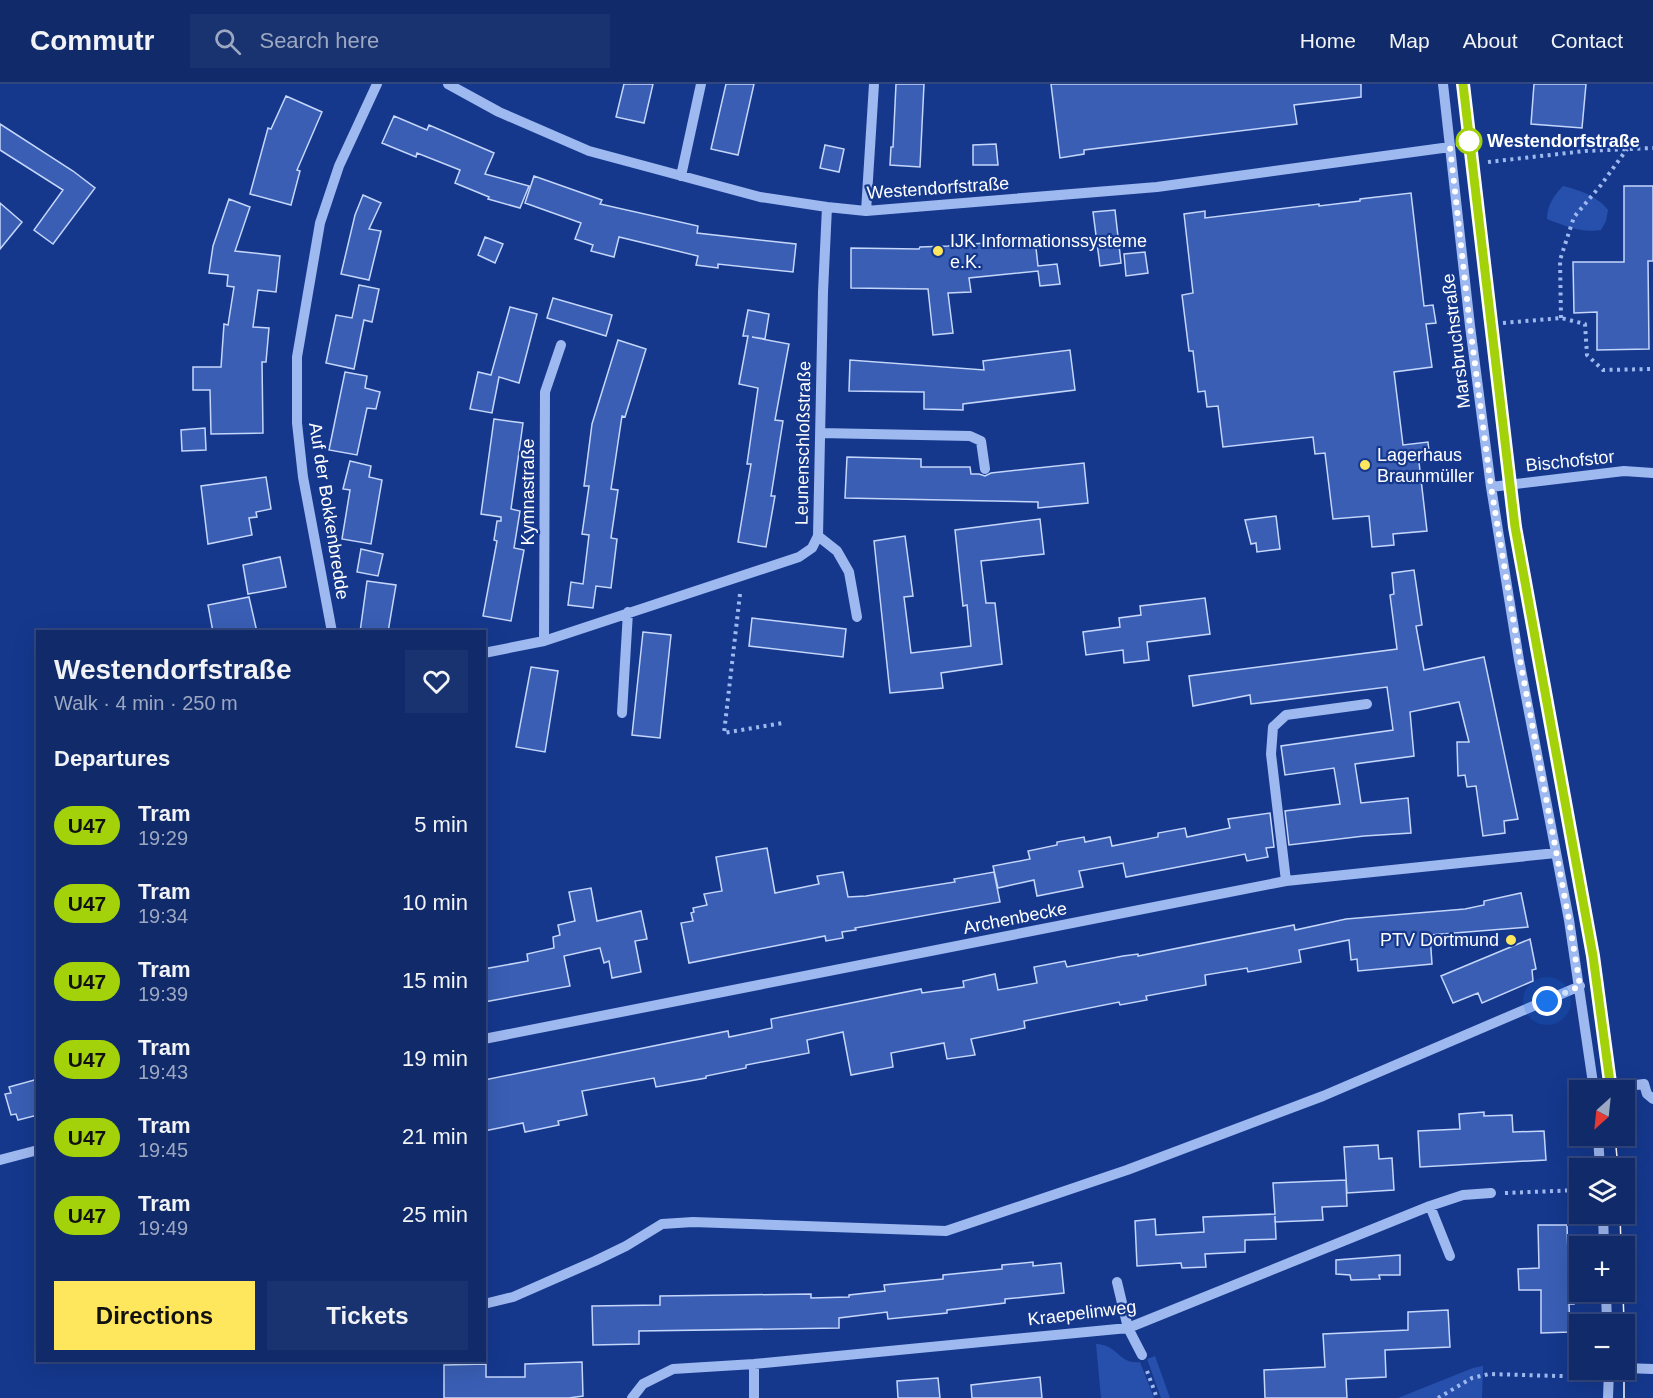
<!DOCTYPE html>
<meta charset="utf-8">
<style>
:root{--surface:#102a6a;--page:#193270;--text:#f1f3f6;--muted:#9ca7c1;--line:#30467e;--accent:#ffe75d}
body{margin:0;font-family:Helvetica,sans-serif;background:var(--page);color:var(--text);height:100vh;display:flex;flex-direction:column;font-size:22px;white-space:nowrap}
*{box-sizing:border-box;margin:0}
p{font-size:20px;color:var(--muted)}
.icon{flex:none;width:33px;height:33px;fill:none;stroke:currentColor;stroke-width:2;stroke-linecap:round;stroke-linejoin:round}
.map{position:relative;flex:1;overflow:hidden}
.panel{position:absolute;left:36px;top:546px;width:450px;height:732px;display:flex;flex-direction:column;background:var(--surface);border-radius:0px;box-shadow:0 6px 24px #0002,0 0 0 2px var(--line)}
.panel>*{flex:none}
.badge{padding:0 12px;border-radius:20px;font-size:21px;line-height:39px}
.needle{width:39px;rotate:207deg}
.fabs{position:absolute;left:1569px;top:996px;display:grid;gap:12px}
.fabs a{display:grid;place-items:center;width:66px;height:66px;border-radius:0px;background:var(--surface);box-shadow:0 6px 24px #0002,0 0 0 2px var(--line);font-size:30px}
.you{position:absolute;width:30px;height:30px;margin:-15px;border:4px solid #fff;border-radius:50%;background:#1a73e8;box-shadow:0 0 0 9px #1a73e833}
.map>.badge{position:absolute;translate:-50% -50%;box-shadow:0 0 0 3px #fff}
h2{padding:0 18px;font-size:22px;line-height:54px}
.round{display:grid;place-items:center;flex:none;width:63px;height:63px;border-radius:0px;background:var(--page)}
.headline{display:flex;align-items:center;justify-content:space-between;height:102px;padding:0 18px}
h1{font-size:28px;font-weight:800;line-height:45px}
.cta{display:flex;gap:12px;margin-top:auto;padding:12px 18px}
.cta a{flex:1;height:69px;border-radius:0px;background:var(--accent);color:#111;font-size:24px;font-weight:800;line-height:69px;text-align:center}
.cta a+a{background:var(--page);color:var(--text)}
ul{padding:0;list-style:none}
li{display:flex;align-items:center;gap:18px;height:78px;padding:0 18px}
li div{flex:1}
li b{display:block;font-size:22px}
li em{font-style:normal}
li .badge{min-width:66px;font-weight:700;text-align:center}
header{display:flex;align-items:center;gap:36px;box-sizing:border-box;height:84px;padding:0 30px;background:var(--surface);border-bottom:2px solid var(--line)}
header strong{font-size:28px}
nav{display:flex;gap:33px;margin-inline-start:auto;font-size:21px}
.search{width:420px;height:54px;background:var(--page);display:flex;align-items:center;gap:15px;box-sizing:border-box;padding:0 21px;border-radius:0px;color:var(--muted);font-size:22px}
.map>svg:first-child{display:block}
</style>
<header>
<strong>Commutr</strong>
<div class="search"><svg class="icon" aria-label="search" viewBox="0 0 24 24"><circle cx="10" cy="10" r="6"/><path d="M15 15l6 6"/></svg>Search here</div>
<nav><a>Home</a><a>Map</a><a>About</a><a>Contact</a></nav>
</header>
<div class="map">
<svg width="1653" height="1314" viewBox="0 0 1653 1314">
<rect width="100%" height="100%" fill="#15388d"/>
<path fill="#2750ac" d="M1563 102C1581 107 1596 111 1608 126L1606 137 1601 146C1581 149 1565 142 1547 135 1547 122 1554 111 1563 102Z
M1096 1260C1119 1261 1119 1281 1140 1278L1154 1314H1101Z
M1155 1272 1170 1314H1161L1147 1275Z
M1483 1282 1482 1314H1398L1473 1284Z"/>
<path fill="#395eb4" stroke="#c5d6fb" stroke-width="1.5" d="M624 0H653L644 39 616 33Z
M726 0H754L738 71 711 65Z
M896 0H924L920 83 890 81 891 63H893Z
M1051 0H1361V13L1294 21 1297 40 1084 66V70L1060 74Z
M1534 0H1586L1582 44 1531 40Z
M286 12 322 28 297 86 300 87 291 121 250 110 268 44 271 45Z
M394 32 427 46 429 41 494 69 485 90 529 102 520 124 488 115 489 113 455 99 460 86 417 69 416 73 382 59Z
M0 40 73 87 95 104 53 160 34 146 63 106 0 66Z
M996 60 998 81H973V61Z
M825 61 844 65 839 88 820 84Z
M534 92 602 116 600 120 698 142 697 149 796 160 793 188 718 180V184L696 181 698 172 619 153 614 173 591 167 593 161 575 155 581 139 525 119Z
M1624 102H1653V177H1648L1649 265 1597 266V228L1574 229 1573 178H1624Z
M1411 109 1424 222 1433 221 1436 239 1426 240 1432 283 1394 288 1403 361 1428 358 1430 376 1419 378 1427 447 1393 450 1394 461 1372 463 1369 432 1333 435 1325 369 1315 370 1313 353 1223 363 1218 322 1207 323 1205 307 1198 308 1193 267H1189L1182 211 1193 209 1184 130 1205 127V134L1319 120V122L1360 117V115Z
M363 111 381 119 369 145 381 147 369 196 341 190 355 131Z
M229 115 250 123 235 167 280 172 276 208 258 206 253 243 269 244 266 278H262L263 349 211 350 210 306H193V283H221L224 240 228 241 234 203 227 202 228 191 209 189 213 162Z
M0 119 22 138 0 165Z
M1115 126 1121 179 1100 182 1093 128Z
M485 153 503 160 495 179 478 171Z
M1035 155 1038 182 1057 180 1060 200 1040 202 1038 187 969 194 971 208 948 209 953 249 933 251 928 205 851 204V164L919 165 920 163 948 162Z
M1145 168 1148 189 1126 192 1124 170Z
M359 201 379 205 372 238 364 236 354 285 326 279 336 231 352 234Z
M553 214 612 231 606 252 547 234Z
M510 223 537 230 519 299 499 293 492 329 470 325 478 288 491 291Z
M748 226 769 230 765 255 752 253 789 260 775 336 783 337 771 412H775L766 463 738 458 751 380H747L758 304 739 300 748 252H743Z
M618 256 646 265 625 333 622 332 611 405 618 406 611 454 617 455 611 504 596 502 593 524 568 521 571 498 583 500 589 451 582 450 589 402H584L592 340Z
M1070 266 1075 306 963 320V326L924 325V308L849 307 850 276 984 286 983 277Z
M345 288 367 292 365 304 380 308 376 325 367 324 357 371 329 366Z
M494 335 523 339 511 425 520 427 514 464 524 466 511 537 483 532 497 457 494 456 497 437H501V433L481 430Z
M205 344 206 366 182 367 181 346Z
M847 373 921 375V383H970L971 390H979L985 392 991 389 1084 379 1088 419 1038 424V418L845 414Z
M350 377 371 382 369 393 382 396 371 460 342 455 350 406 343 405Z
M266 393 271 425 256 428 257 433 249 434 252 451 208 460 201 402Z
M1276 432 1280 465 1257 468 1256 459 1251 460 1245 436Z
M1040 435 1044 470 981 477 986 519H995L1002 580 941 589 943 604 890 609 874 457 905 452 913 512 904 513 911 569 971 562 967 521 963 522 955 446Z
M361 465 383 470 378 492 357 488Z
M280 473 286 503 248 510 243 481Z
M1414 486 1422 541 1416 542 1424 586 1484 573 1518 735 1504 737 1505 749 1483 752 1476 702 1467 703 1465 691 1458 692 1457 658H1469L1459 618 1410 628 1414 672 1355 680 1361 719 1408 714 1411 749 1364 752 1289 761 1285 727 1340 720 1334 684 1285 691 1281 662 1393 646 1387 603 1251 620 1250 611 1193 622 1189 592 1397 565 1390 511 1394 510 1392 489Z
M367 497 396 501 388 548H360Z
M249 513 257 548H213L208 521Z
M1205 514 1210 550 1147 558 1149 576 1124 579 1123 566 1086 571 1083 548 1120 543 1119 534 1141 531 1140 522Z
M752 534 846 545 843 573 749 562Z
M643 548 671 551 660 654 632 651Z
M531 583 558 587 545 668 516 663Z
M1270 729 1274 763 1266 764 1268 773 1247 777 1245 770 1126 793 1123 779 1079 787 1083 803 1037 812 1034 796 998 804 993 782 1030 775 1028 767 1057 761V758L1084 753 1085 758 1110 753 1112 762 1158 753V749L1185 744 1187 753 1230 744 1228 735Z
M767 764 775 809 819 800 817 792 843 788 848 813 866 812 955 798 954 795 994 788 1000 818 855 844 856 846 842 848 843 854 826 857 825 852 689 879 681 839 693 837 691 829 694 828 693 824 707 821 704 810 722 807 716 773Z
M591 804 597 837 641 827 647 855 635 857 641 888 612 894 609 877 604 879 600 864 564 872 570 902 484 918V885L528 877 527 870 554 864 553 853 560 851 558 841 575 837 569 808Z
M1521 809 1528 843 1430 851 1432 880 1358 887 1357 875 1351 876 1349 856 1299 866 1301 878 1248 888 1247 884 1205 891 1206 901 1146 912 1147 916 1120 921 1119 918 1024 937 1025 944 971 955 975 971 947 975 944 959 891 969 893 983 851 991 843 948 807 956 809 969 746 981V984L706 992V994L656 1003 654 994 582 1007 587 1031 558 1037 559 1041 525 1048 523 1039 484 1047V996L728 947 729 953 772 944 771 935 921 905 922 909 964 903 963 897 995 890 998 906 1037 899 1034 883 1065 877 1067 883 1123 872 1138 870V872L1294 841 1295 846 1346 835 1465 825 1484 821V817Z
M1530 855 1536 885 1532 886 1533 897 1482 919 1478 909 1453 919 1441 892Z
M38 995V1031L18 1036 16 1030 11 1031 5 1010 11 1009 9 1003Z
M1484 1028V1032L1512 1031 1513 1048 1544 1047 1546 1076 1420 1083 1418 1047 1460 1045 1459 1030Z
M1378 1061 1379 1075 1392 1074 1394 1106 1347 1109 1344 1063Z
M1346 1096 1347 1122 1322 1123 1323 1136 1275 1138V1132L1276 1155 1245 1156V1168L1205 1170 1206 1183 1182 1184 1181 1179 1137 1182 1135 1137 1155 1135 1156 1151 1204 1148 1203 1133 1275 1130 1273 1099Z
M1538 1141H1567L1568 1169H1573V1181H1575L1574 1220H1569L1570 1248 1541 1249V1206H1519L1518 1185 1539 1184Z
M1400 1171V1191H1379L1380 1195 1351 1196 1350 1191 1336 1190V1176Z
M1033 1178V1182L1061 1179 1064 1209 1005 1215V1219L947 1226V1229L888 1235 887 1228 839 1234V1244L639 1247V1260L593 1261 592 1222 660 1221V1212L811 1210V1214L849 1213V1211L885 1207 884 1201 943 1195V1191L1002 1185V1181Z
M1448 1226 1450 1263 1385 1266 1386 1293 1346 1295 1347 1314H1265L1264 1286 1325 1283 1323 1250 1408 1246V1228Z
M582 1278 583 1312 569 1314H444V1281L486 1280V1293H525V1280Z
M1040 1293 1042 1314H972L971 1301Z
M938 1294 940 1314H898L897 1297Z"/>
<g fill="none" stroke-linecap="round" stroke-linejoin="round">
<path stroke="#9eb8f0" stroke-width="4" stroke-dasharray="3 4.5" stroke-linecap="butt" d="M1488 78 1585 67 1653 64
M1561 234 1560 176 1574 133 1601 101 1627 65
M1503 239 1561 234 1585 240 1587 271 1603 286 1653 285
M740 510 724 649 783 639
M1505 1109 1580 1106
M1147 1287 1157 1314
M1438 1314 1472 1294 1489 1290 1593 1293"/>
<path stroke="#9eb8f0" stroke-width="10" d="M448 0 499 28 589 67 760 113 827 123 866 127 1157 103 1450 63
M1443 0 1470 242 1491 403 1519 576 1569 836 1594 1006
M681 92 701 0
M866 127 874 0
M820 349 970 352 981 357 985 385
M1491 403 1624 387 1653 389
M818 452 837 467 849 488 857 533
M332 548 303 393 297 339V273L320 139 339 82 377 0
M544 557 545 308 561 261
M484 569 544 557 799 473 812 464 818 452 823 208 827 123
M622 629 628 528
M1286 797 1271 670 1273 643 1286 631 1367 620
M484 955 1286 797 1556 769
M1594 1006 1644 1000 1647 1010 1653 1015
M1598 1052 1600 1084
M0 1076 38 1066
M1430 1122 1450 1172
M1603 1130 1604 1162
M1117 1198 1128 1244 1142 1271
M1606 1208 1607 1240
M484 1220 513 1213 595 1177 626 1162 662 1140 693 1138 946 1147 1127 1086 1323 1012 1580 902
M754 1280V1314
M1624 1284 1653 1285
M632 1314 643 1300 673 1285 754 1280 1128 1244 1430 1122 1463 1111 1491 1109
M1608 1314 1609 1286"/>
<path stroke="#fff" stroke-width="1.5" d="M1463 0 1515 443 1547 629 1593 872 1611 1006
M1615 1052 1618 1084
M1620 1130 1621 1162
M1623 1208 1624 1240
M1624 1314V1266"/>
</g>
<g fill="none" stroke-linecap="round" stroke-linejoin="round">
<defs>
<path id="line" d="M1463 0 1515 443 1593 872 1611 1006"/>
</defs>
<use href="#line" stroke="#fff" stroke-width="14"/>
<use href="#line" stroke="#a3d20b" stroke-width="9"/>
<path stroke="#fff" stroke-width="6" stroke-dasharray="0 10.8" d="M1469 57 1450 63 1470 242 1491 403 1520 576 1569 836 1580 902 1547 917"/>
</g>
<circle fill="#fff" stroke="#a3d20b" stroke-width="3" cx="1469" cy="57" r="12"/>
<g fill="#ffe75d" stroke="#15388d" stroke-width="2">
<circle cx="938" cy="167" r="6"/>
<circle cx="1365" cy="381" r="6"/>
<circle cx="1511" cy="856" r="6"/>
</g>
<g text-anchor="middle" stroke-width="4.5" stroke-linejoin="round" paint-order="stroke">
<g font-size="18" font-weight="bold" fill="#fff" stroke="#15388d" text-anchor="start">
<text x="1487" y="63">Westendorfstraße</text>
</g>
<g font-size="18" fill="#fff" stroke="#15388d">
<text transform="translate(938 104) rotate(-4)" y="6">Westendorfstraße</text>
<text transform="translate(1456 257) rotate(-97)" y="6">Marsbruchstraße</text>
<text transform="translate(803 359) rotate(-89)" y="6">Leunenschloßstraße</text>
<text transform="translate(1570 377) rotate(-6)" y="6">Bischofstor</text>
<text transform="translate(528 408) rotate(-90)" y="6">Kymnastraße</text>
<text transform="translate(329 427) rotate(81)" y="6">Auf der Bokkenbredde</text>
<text transform="translate(1015 834) rotate(-11)" y="6">Archenbecke</text>
<text transform="translate(1082 1229) rotate(-7)" y="6">Kraepelinweg</text>
</g>
<g font-size="18" fill="#fff" stroke="#15388d" text-anchor="start">
<text x="950" y="163">IJK Informationssysteme<tspan x="950" dy="21">e.K.</tspan></text>
<text x="1377" y="377">Lagerhaus<tspan x="1377" dy="21">Braunmüller</tspan></text>
<text x="1499" y="862" text-anchor="end">PTV Dortmund</text>
</g>
</g>
</svg>
<div class="fabs">
<a><svg class="needle" viewBox="-14 -14 28 28"><path d="M0-13l5 13h-10z" fill="#e53935"/><path d="M0 13l5-13h-10z" fill="#9ca7c1"/></svg></a>
<a><svg class="icon" aria-label="layers" viewBox="0 0 24 24"><path d="M12 4l9 5-9 5-9-5zM3 14l9 5 9-5"/></svg></a>
<a>+</a>
<a>−</a>
</div>
<div class="you" style="left:1547px;top:917px"></div>
<section class="panel">
<div class="headline"><div><h1>Westendorfstraße</h1><p>Walk · 4 min · 250 m</p></div><a class="round"><svg class="icon" aria-label="heart" viewBox="0 0 24 24"><path d="M12 20l-8-8c-3-5 5-10 8-4 3-6 11-1 8 4z"/></svg></a></div>
<h2>Departures</h2>
<ul>
<li><span class="badge" style="background:#a3d20b;color:#111">U47</span><div><b>Tram</b><p>19:29</p></div><em>5 min</em></li>
<li><span class="badge" style="background:#a3d20b;color:#111">U47</span><div><b>Tram</b><p>19:34</p></div><em>10 min</em></li>
<li><span class="badge" style="background:#a3d20b;color:#111">U47</span><div><b>Tram</b><p>19:39</p></div><em>15 min</em></li>
<li><span class="badge" style="background:#a3d20b;color:#111">U47</span><div><b>Tram</b><p>19:43</p></div><em>19 min</em></li>
<li><span class="badge" style="background:#a3d20b;color:#111">U47</span><div><b>Tram</b><p>19:45</p></div><em>21 min</em></li>
<li><span class="badge" style="background:#a3d20b;color:#111">U47</span><div><b>Tram</b><p>19:49</p></div><em>25 min</em></li>
</ul>
<div class="cta"><a>Directions</a><a>Tickets</a></div>
</section>
</div>
